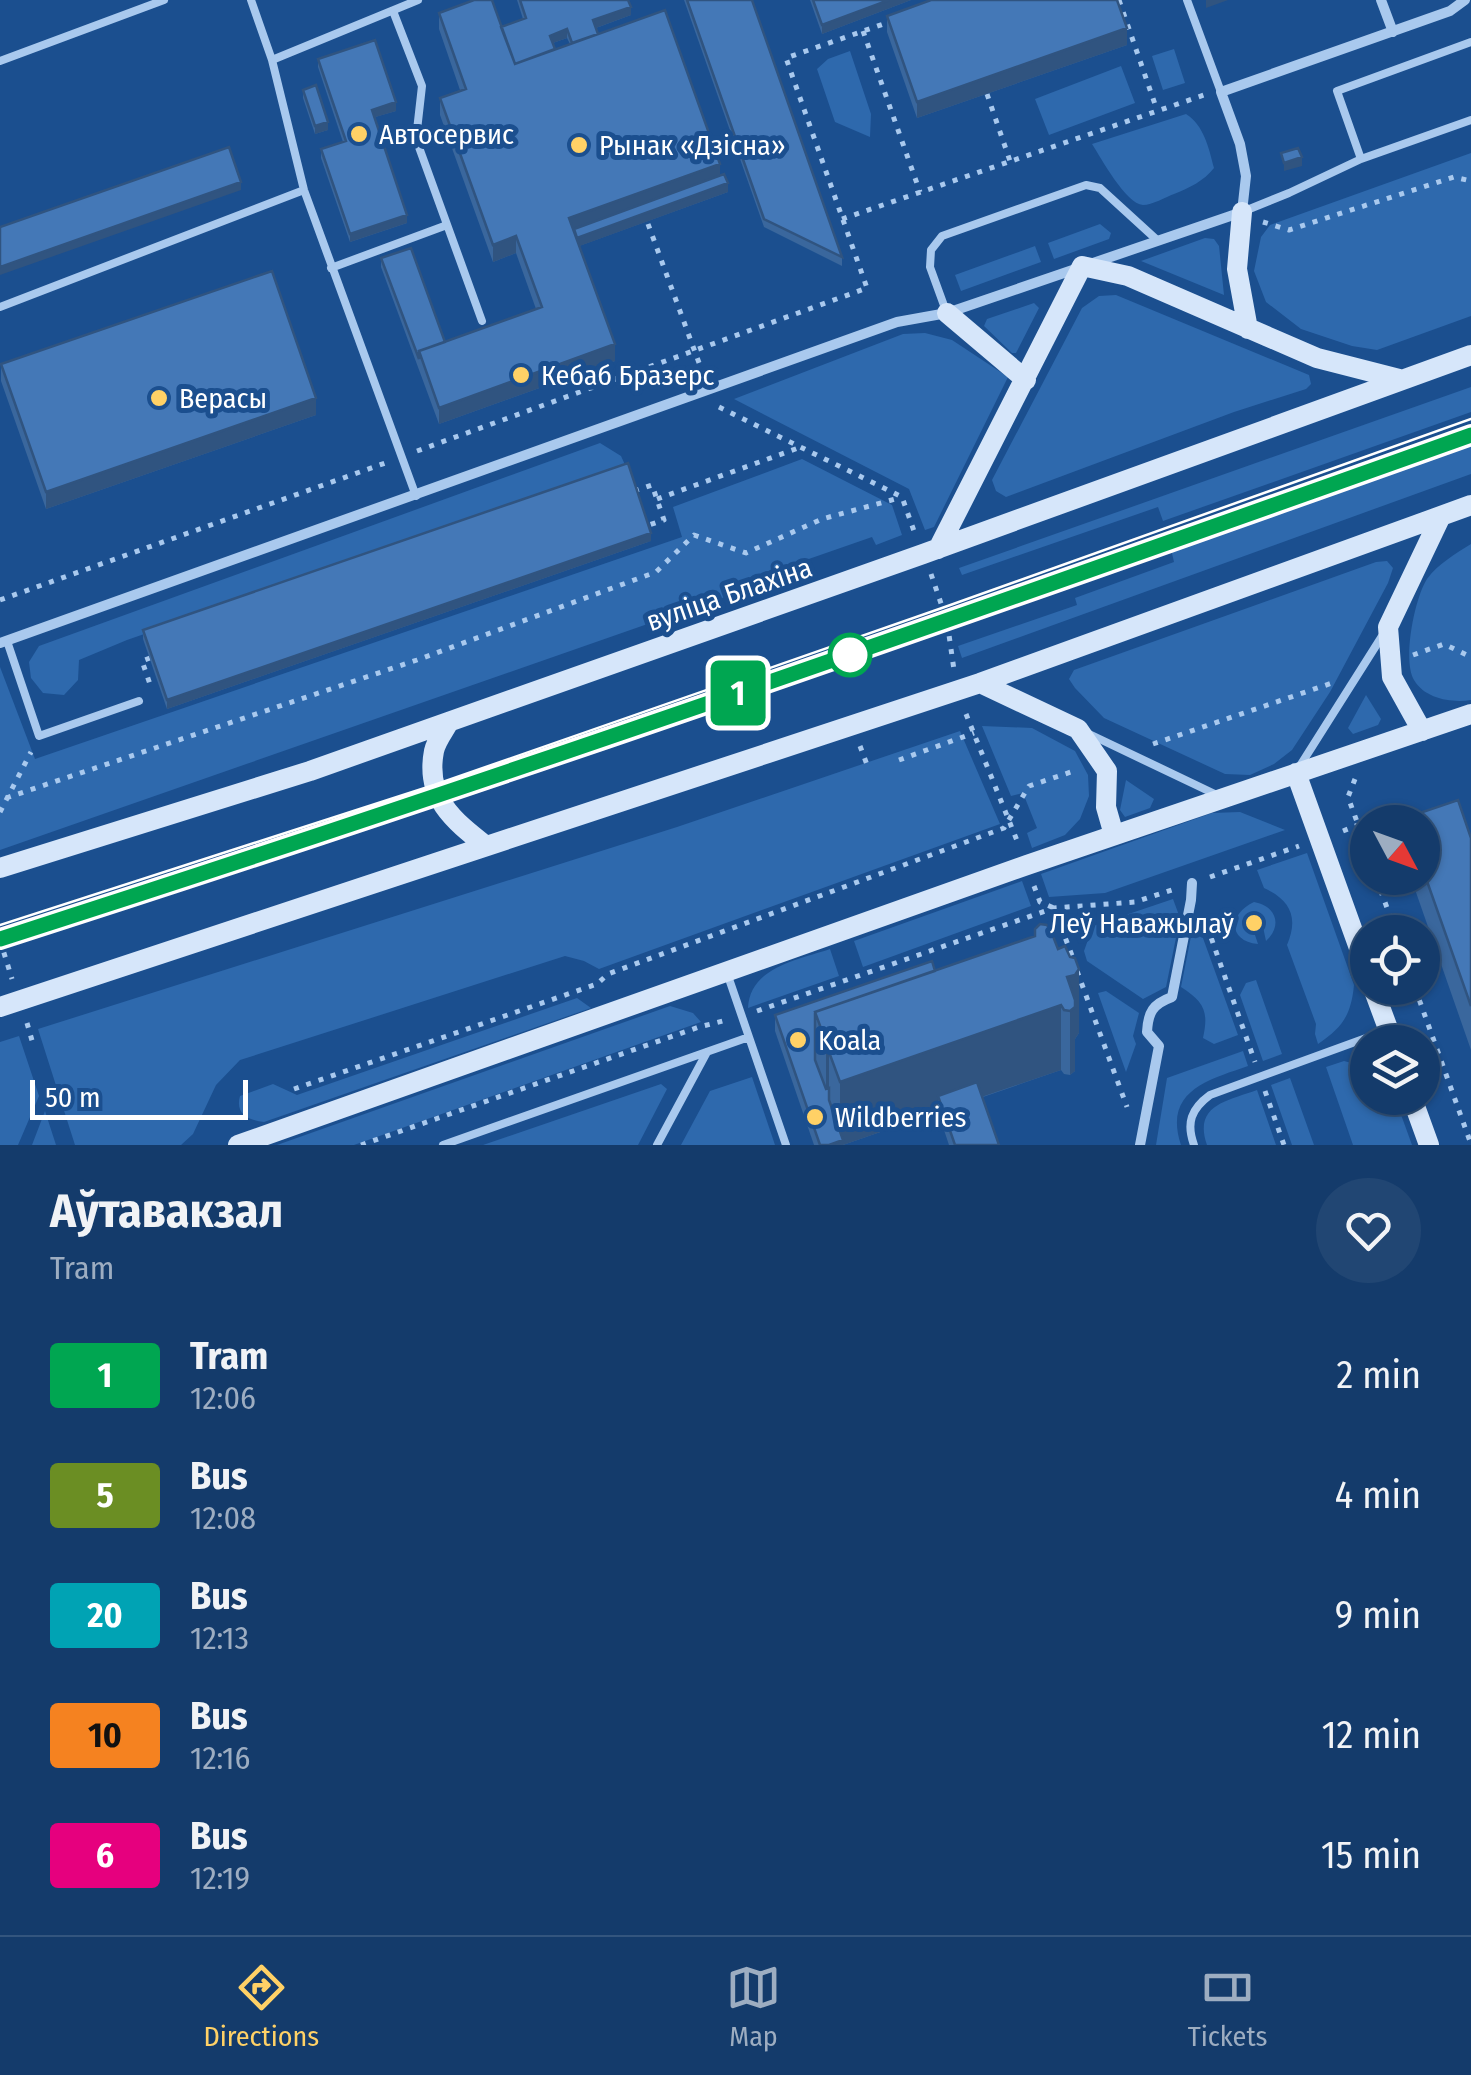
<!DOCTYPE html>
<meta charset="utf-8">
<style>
:root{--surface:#143b6b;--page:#214673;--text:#f1f3f6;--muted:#9dadc1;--line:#33557e;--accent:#ffd166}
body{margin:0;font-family:"Fira Sans Condensed",sans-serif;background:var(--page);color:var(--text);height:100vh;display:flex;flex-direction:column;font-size:38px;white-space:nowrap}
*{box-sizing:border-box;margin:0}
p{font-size:32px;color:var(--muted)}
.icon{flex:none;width:55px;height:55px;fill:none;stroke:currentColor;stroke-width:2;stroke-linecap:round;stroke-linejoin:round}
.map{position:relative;height:1145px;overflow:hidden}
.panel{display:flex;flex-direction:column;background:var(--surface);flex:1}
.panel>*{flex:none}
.badge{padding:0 20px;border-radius:8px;font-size:35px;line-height:65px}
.needle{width:65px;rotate:131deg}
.tools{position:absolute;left:1350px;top:805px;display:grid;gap:20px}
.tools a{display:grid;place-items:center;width:90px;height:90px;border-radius:50%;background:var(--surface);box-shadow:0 2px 8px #0004,0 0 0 2px var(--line);font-size:50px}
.scale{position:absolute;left:30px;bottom:25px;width:218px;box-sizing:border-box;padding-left:10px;border:5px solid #fff;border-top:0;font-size:28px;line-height:35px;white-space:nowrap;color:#fff;-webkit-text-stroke:8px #1b4f8f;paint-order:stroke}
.map>.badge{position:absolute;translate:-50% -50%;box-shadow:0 0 0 5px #fff}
.round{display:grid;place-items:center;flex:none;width:105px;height:105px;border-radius:52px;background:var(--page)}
.head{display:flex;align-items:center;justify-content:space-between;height:170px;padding:0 50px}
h1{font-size:48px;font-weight:700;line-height:75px}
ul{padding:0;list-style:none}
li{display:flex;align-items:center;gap:30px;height:120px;padding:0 50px}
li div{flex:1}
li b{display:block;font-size:38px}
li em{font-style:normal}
li .badge{min-width:110px;font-weight:700;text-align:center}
.dock{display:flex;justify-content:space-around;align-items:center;height:140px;border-top:2px solid var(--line);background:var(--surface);font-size:28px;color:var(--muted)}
.dock a{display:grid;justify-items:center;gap:5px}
.dock .active{color:var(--accent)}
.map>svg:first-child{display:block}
</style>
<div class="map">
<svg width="1471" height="1145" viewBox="0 0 1471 1145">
<rect width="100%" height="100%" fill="#1b4f8f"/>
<path fill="#2e69ad" d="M1174 49 1185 83 1163 90 1152 56Z
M850 51 871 114 870 137 835 122 817 69 828 59Z
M1121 66 1135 103 1049 135 1035 99Z
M1186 114C1204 125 1209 149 1214 168 1204 181 1189 188 1174 194 1166 197 1152 205 1143 205 1126 204 1101 158 1092 144Z
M1471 153V316L1377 350 1352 346 1301 329 1266 302 1254 271 1261 237 1270 225Z
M1100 224 1111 233 1109 239 1054 259 1048 243Z
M1205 238 1214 239 1219 246 1224 295 1141 261Z
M1035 246 1041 262 961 291 955 275Z
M1116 295 1309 375 1311 384 1306 389 1234 412 1006 497 996 491 992 480 1082 308 1099 296Z
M1034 303 1039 308 1016 353H1012L984 326 987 319Z
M925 333 952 340 1008 377 934 527 925 530 909 489 734 399 903 334Z
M1471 387V412L1163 521 1158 507 962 575 959 568Z
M600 443 621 456 626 467 127 640 79 660 78 680 64 695 43 693 31 678 29 662 39 646Z
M1471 443V474L962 658 958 646 1077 605 1075 598 1174 562 1171 549Z
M802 459 892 505 902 535 876 545 872 537 760 576 762 584 0 850V667L35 759 682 537 673 507Z
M1471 544V700C1452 703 1425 699 1414 680 1402 660 1415 597 1427 579 1438 564 1455 554 1471 544Z
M1387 561 1393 568 1388 583 1330 692 1292 750 1274 764 1250 775 1225 774 1104 718 1075 688 1069 679 1074 670 1376 562Z
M1366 695 1381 719 1378 725 1353 734 1348 728Z
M982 726 1032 728 1075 751 1088 775 1089 796 1080 819 1065 835 1032 848 1027 833 1037 828 1023 793 1011 796Z
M960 731 1000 824 599 969 584 961 565 956 240 1060 216 1085 193 1134 181 1145H75L38 1029 677 827Z
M1126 780 1154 799 1150 808 1125 817 1120 810Z
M1240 812 1285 830 1105 893 1049 897 1041 874 1212 813Z
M1307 853 1354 985C1351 1015 1343 1027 1318 1044L1315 1034 1316 1024 1287 945C1299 917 1290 900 1264 888L1257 870Z
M1022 881 1031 906 863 967 854 941Z
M1173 899 1180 918 1166 987 1143 999 1087 961 1084 951 1093 926Z
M1254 902C1276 906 1283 925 1266 941L1260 913 1245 917 1250 933 1254 932 1258 944C1228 941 1228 914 1254 902Z
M1195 916 1238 1035 1214 1044 1203 1038C1209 1011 1204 1002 1181 987Z
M830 949 839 976 748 1008C750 967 798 960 830 949Z
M1256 980 1282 1054 1263 1061 1240 995 1246 983Z
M1106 991 1139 1013 1133 1036 1136 1044 1126 1072 1098 993Z
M577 998 591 1008 264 1122C248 1120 235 1114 240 1096L273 1084 297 1095Z
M670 1006 693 1013 701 1022 354 1145H277Z
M19 1036 39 1096 18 1145H0V1042Z
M1243 1051 1248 1066C1208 1080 1163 1091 1181 1145H1156L1167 1078Z
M1344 1061 1367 1067 1368 1098H1395L1412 1145H1353L1326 1067Z
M752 1077 775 1145H681L710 1091Z
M1290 1078 1314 1145H1292L1271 1085Z
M661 1084 667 1089 638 1145H483Z
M1257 1090 1276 1145H1207C1193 1105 1227 1101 1257 1090Z
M45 1111 56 1145H32Z"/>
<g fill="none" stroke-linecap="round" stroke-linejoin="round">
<path stroke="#a9c9ee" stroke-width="5" stroke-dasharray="5 8" stroke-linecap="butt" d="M1119 0 1157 110
M863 31 920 192
M987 94 1010 161
M842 219 1204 95
M1263 222 1289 230 1454 177 1471 181
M648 224 702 371
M719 407 902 497 914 531
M417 451 867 288 786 58 892 21
M634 491 652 485 664 520 646 526
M657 499 801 447
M931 574 947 621 954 670
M0 600 388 462
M1413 655 1444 644 1471 657
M150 658 142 661 151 687
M966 714 1018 843
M1153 744 1332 683
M860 746 869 770
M899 760 974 733
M1355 779 1348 797 1368 852
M6 798 417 660 656 572 694 535 746 553 822 519 899 498
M0 812 31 752
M1343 831 1358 825
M1210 877 1299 846
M1376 878 1396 932
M1034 886 1040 902 1054 908 1074 961
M1207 926 1255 1062
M0 940 12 979
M1077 971 1127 1107
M1415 988 1471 1144
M757 1011 1054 908 1135 902 1172 890
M27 1023 33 1044
M294 1089 597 984 608 974 1004 828 1029 786 1077 770
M1265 1091 1284 1145
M361 1145 699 1027 727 1020"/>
<path stroke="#a9c9ee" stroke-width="8" d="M251 0 272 60 304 190 416 496
M1187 0 1221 92
M393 11 422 86 416 139 482 321
M1471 42 1337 91 1361 159 1471 120
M272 60 418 0
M0 61 164 0
M1242 212 1289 193 1361 159
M331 268 447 225
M0 307 304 190
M946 311 930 267 931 250 942 236 1086 185 1100 188 1157 240
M7 641 39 736 139 701
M1087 733 1219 796
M1298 769 1384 633
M727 973 786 1145
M443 1145 749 1037
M657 1145 707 1052
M1194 1145C1186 1123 1191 1109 1210 1095L1388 1030"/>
<path stroke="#a9c9ee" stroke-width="10" d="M1381 0 1393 32
M0 643 897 322 947 313 1242 212 1246 176 1240 144 1221 92 1450 11 1465 0
M1140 1145 1159 1046 1147 1032C1148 1012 1153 1004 1172 997L1191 900 1192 883"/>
<path stroke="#d6e6fa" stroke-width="20" d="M1242 212 1237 269 1248 329
M947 313 1026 380
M938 549 1082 266 1128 276 1317 358 1399 379
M980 683 1078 729 1107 771 1106 807 1114 835
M449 722C444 731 436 741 434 751 425 798 453 820 486 846
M1422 731 1392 677 1388 627 1441 516
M1296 773 1368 973
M0 868 310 771 923 554 1471 355
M1373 988 1393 1042
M0 1007 980 683 1471 505
M1412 1098 1429 1145
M238 1145 1027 865 1471 714"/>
<path stroke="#fff" stroke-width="2.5" d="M0 925 434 785 942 608 1471 419"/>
</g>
<path fill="#3a679d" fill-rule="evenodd" d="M517 0H628L631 15 596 28 598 34 720 176 728 192 579 246 615 361 439 424 381 267V258L445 342 536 309 516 253 493 262 440 115V98L460 90 439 29V13L501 27 523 19ZM567 38 570 44 555 49 553 43Z
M684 0H752L842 257V266L764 227Z
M810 0H911L822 34Z
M887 16 1127 45 917 118 887 32Z
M318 59 396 111 375 117 407 223 350 242 321 158V149L343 142 318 67Z
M303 90 328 130 315 134 303 98Z
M1 364 316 415 46 509 1 381Z
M651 541 167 709 143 639V630Z
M1458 800 1471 838V1050L1411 878H1422V822H1405V818Z
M1040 924 1079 1033 1075 1039V1071L1070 1075 1064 1074 1061 1070 983 1097 999 1145H949L938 1112 843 1145H814L775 1031V1015L935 971 1035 936Z"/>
<path fill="#305480" d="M889 0H911L822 34V25Z
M1206 0H1228L1206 8Z
M631 7V15L593 29V20Z
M1127 28V45L917 118V102Z
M567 29V38L550 44V36Z
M396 102V111L372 118V110Z
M328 122V130L315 134V126Z
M1302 157V166L1284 171V163Z
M720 164V180L575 232 569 218Z
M241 182V190L0 275V267Z
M728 183V192L577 247V238Z
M407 215V223L350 242V234Z
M516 236V253L493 262V245Z
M615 344V361L439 424V408Z
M316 398V415L46 509V492Z
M651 533V541L167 709V700Z
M1079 969V1033L1075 1039V1071L1070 1075V1011L1067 977Z
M1061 1005V1070L943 1110 938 1096V1112L843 1145H829L840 1141V1082Z
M831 1040V1057L829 1052V1117L826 1106V1042Z"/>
<path fill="#4478b7" stroke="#305480" stroke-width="2.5" d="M474 0H492L515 64 665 10 720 164 569 218 615 344 439 408 419 351 542 307 516 236 493 245 440 98 466 89 439 13Z
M520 0H628L631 7 593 20 598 34 572 43 567 29 550 36 555 49 515 64 501 27 526 18Z
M687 0H752L842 257 764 219Z
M813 0H889L822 25Z
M931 0H1117L1127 28 917 102 887 16Z
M375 40 396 102 372 110 407 215 350 234 321 149 346 141 318 59Z
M316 85 328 122 315 126 303 90Z
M229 147 241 182 0 267V227Z
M1298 148 1302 157 1284 163 1281 153Z
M724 174 728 183 577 238 574 229Z
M411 248 445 342 419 351V359L381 258Z
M272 271 316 398 46 492 1 364Z
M628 463 651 533 167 700 143 630Z
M1458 800 1471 838V1006L1422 867V822H1407L1405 818Z
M1040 924 1047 925 1051 931 1058 949 1065 946 1070 957 1075 958 1079 969 1075 975 1067 977 1075 1000V1007L1070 1011 1064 1010 1061 1005 840 1082 829 1052 835 1050 831 1040 826 1042 815 1012 1035 936V929Z
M932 961 935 971 815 1012V1060L826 1089 829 1088V1100L843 1140 829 1145H820L775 1015Z
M977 1082 999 1145H955L938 1096Z"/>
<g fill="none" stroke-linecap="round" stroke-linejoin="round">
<defs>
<path id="line" d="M0 939C494 781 983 609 1471 435"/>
</defs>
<use href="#line" stroke="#fff" stroke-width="22"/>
<use href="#line" stroke="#00a651" stroke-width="15"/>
</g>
<g fill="#ffd166" stroke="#1b4f8f" stroke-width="4">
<circle cx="359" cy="134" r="10"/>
<circle cx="579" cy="145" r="10"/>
<circle cx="521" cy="375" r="10"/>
<circle cx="159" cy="398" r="10"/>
<circle cx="1254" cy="923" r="10"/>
<circle cx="798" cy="1040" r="10"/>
<circle cx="815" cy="1117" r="10"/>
</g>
<circle fill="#fff" stroke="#00a651" stroke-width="5" cx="850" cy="655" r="20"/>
<g text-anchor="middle" stroke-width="10" stroke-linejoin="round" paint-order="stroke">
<g font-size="28" fill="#fff" stroke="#1b4f8f" text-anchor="start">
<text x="379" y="144">Автосервис</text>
<text x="599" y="155">Рынак «Дзісна»</text>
<text x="541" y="385">Кебаб Бразерс</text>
<text x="179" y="408">Верасы</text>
<text x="1234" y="933" text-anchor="end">Леў Наважылаў</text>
<text x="818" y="1050">Koala</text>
<text x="835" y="1127">Wildberries</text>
</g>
<g font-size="28" fill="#fff" stroke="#1b4f8f">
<text transform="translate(729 594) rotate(-19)" y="10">вуліца Блахіна</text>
</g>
</g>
</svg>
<div class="tools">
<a><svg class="needle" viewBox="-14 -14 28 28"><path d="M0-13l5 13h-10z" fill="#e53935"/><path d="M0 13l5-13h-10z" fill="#9dadc1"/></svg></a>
<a><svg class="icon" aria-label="locate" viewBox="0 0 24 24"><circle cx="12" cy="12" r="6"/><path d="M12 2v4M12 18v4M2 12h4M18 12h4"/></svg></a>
<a><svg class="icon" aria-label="layers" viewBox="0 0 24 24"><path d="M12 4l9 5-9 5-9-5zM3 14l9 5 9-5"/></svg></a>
</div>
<div class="scale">50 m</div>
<b class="badge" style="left:738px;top:693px;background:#00a651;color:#fff">1</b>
</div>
<section class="panel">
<div class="head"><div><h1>Аўтавакзал</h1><p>Tram</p></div><a class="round"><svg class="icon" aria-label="heart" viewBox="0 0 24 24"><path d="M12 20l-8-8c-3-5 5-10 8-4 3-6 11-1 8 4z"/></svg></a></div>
<ul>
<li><span class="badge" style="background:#00a651;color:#fff">1</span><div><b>Tram</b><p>12:06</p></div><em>2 min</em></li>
<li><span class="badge" style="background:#6b8e23;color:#fff">5</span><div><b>Bus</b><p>12:08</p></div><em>4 min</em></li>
<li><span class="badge" style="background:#00a3b4;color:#fff">20</span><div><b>Bus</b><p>12:13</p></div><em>9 min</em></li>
<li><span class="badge" style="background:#f58220;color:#111">10</span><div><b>Bus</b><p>12:16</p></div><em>12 min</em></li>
<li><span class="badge" style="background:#e6007e;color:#fff">6</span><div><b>Bus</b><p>12:19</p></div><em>15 min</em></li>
</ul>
</section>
<nav class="dock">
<a class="active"><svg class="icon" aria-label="directions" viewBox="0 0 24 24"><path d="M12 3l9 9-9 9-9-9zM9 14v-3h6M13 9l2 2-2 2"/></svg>Directions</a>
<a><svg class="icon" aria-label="map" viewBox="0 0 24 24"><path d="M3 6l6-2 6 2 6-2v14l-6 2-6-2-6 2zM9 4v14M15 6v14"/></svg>Map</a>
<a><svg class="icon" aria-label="tickets" viewBox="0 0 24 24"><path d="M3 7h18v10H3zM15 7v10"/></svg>Tickets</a>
</nav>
